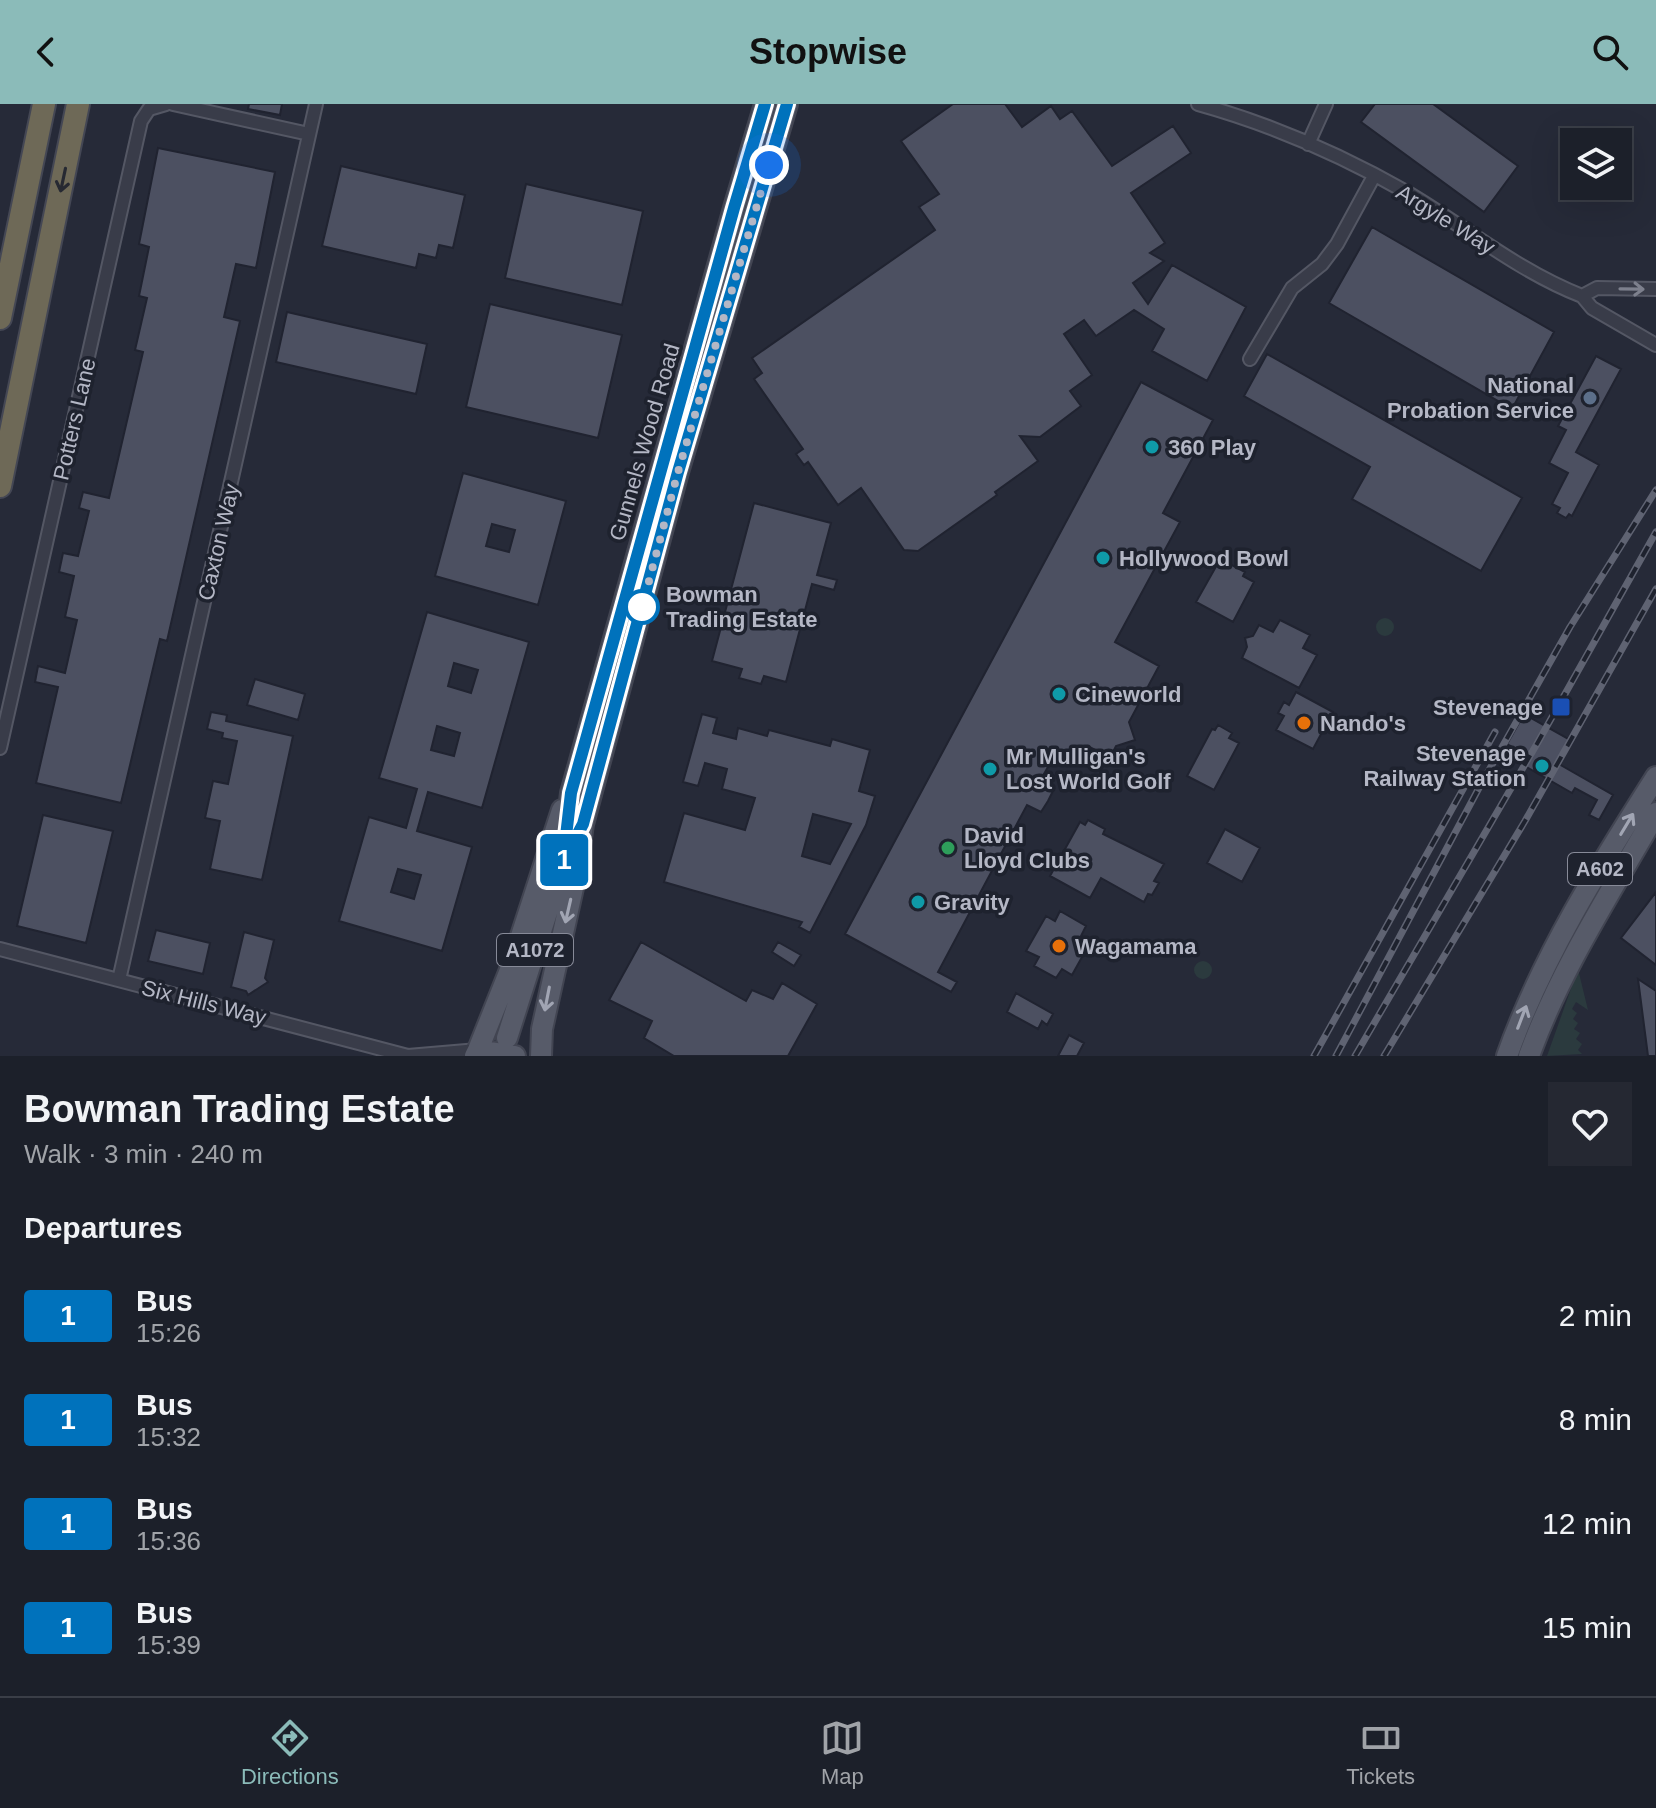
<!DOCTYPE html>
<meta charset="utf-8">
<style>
:root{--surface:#1c202a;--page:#252832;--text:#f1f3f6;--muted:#a0a3a8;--line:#3a3e47;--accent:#8bbbb9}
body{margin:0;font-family:Helvetica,sans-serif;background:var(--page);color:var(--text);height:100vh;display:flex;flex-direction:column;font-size:30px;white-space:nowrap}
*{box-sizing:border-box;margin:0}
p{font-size:26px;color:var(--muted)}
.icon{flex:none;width:44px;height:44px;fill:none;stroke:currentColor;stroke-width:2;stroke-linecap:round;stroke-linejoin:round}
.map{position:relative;height:952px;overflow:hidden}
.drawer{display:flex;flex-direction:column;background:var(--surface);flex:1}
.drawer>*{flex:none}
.badge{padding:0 16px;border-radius:6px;font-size:28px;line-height:52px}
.buttons{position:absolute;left:1560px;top:24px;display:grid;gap:16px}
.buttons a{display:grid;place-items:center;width:72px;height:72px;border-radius:0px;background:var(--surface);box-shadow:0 8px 32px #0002,0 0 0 2px var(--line);font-size:40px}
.you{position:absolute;width:40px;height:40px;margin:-20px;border:6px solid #fff;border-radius:50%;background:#1a73e8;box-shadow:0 0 0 12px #1a73e833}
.map>.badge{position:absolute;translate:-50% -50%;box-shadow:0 0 0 4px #fff}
h2{padding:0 24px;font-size:30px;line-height:72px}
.round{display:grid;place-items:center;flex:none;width:84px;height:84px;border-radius:0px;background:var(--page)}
.overview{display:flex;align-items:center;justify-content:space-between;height:136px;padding:0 24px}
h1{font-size:38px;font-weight:700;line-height:60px}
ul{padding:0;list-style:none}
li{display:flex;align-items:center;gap:24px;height:104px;padding:0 24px}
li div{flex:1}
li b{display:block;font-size:30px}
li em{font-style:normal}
li .badge{min-width:88px;font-weight:700;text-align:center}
header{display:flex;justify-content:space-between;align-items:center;height:104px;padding:0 24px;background:var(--accent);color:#111;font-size:36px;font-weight:700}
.tab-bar{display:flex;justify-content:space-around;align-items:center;height:112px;border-top:2px solid var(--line);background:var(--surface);font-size:22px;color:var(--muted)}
.tab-bar a{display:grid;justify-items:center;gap:4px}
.tab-bar .current{color:var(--accent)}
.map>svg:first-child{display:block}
</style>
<header><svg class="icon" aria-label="back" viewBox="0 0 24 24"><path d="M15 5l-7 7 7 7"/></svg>Stopwise<svg class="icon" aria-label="search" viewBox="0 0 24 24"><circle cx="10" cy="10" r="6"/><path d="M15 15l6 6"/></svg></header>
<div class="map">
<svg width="1656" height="952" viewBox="0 0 1656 952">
<rect width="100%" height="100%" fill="#262a38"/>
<path fill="#2b3a3e" d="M1376 523a9 9 0 1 1 18 0a9 9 0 1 1-18 0Z
M1194 866a9 9 0 1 1 18 0a9 9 0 1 1-18 0Z
M1578 865 1588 906 1576 898 1572 905 1577 909 1573 915 1578 919 1574 925 1580 929 1576 935 1582 940 1578 946 1582 950 1547 952Z"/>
<path fill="#4c5061" stroke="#202330" stroke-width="2" fill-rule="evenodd" d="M249 0H282L280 11 248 5Z
M953 0H1005L1022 23 1051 2 1060 15 1072 7 1112 62 1173 22 1191 49 1131 89 1165 139 1150 149 1164 157 1133 179 1148 200 1172 161 1246 203 1207 277 1152 247 1164 225 1134 206 1096 232 1084 216 1064 230 1092 271 1070 287 1081 302 1040 333 1020 332 1038 357 995 388 997 391 918 447 904 446 861 384 838 401 808 358 804 361 796 350 803 345 754 275 762 269 752 254 935 126 919 103 939 90 901 37Z
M1375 0H1433L1518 62 1484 108 1361 18Z
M158 44 275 68 256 164 236 160 224 213 240 217 167 537 160 535 121 699 36 679 58 583 35 578 38 562 65 569 77 516 65 513 74 472 59 468 63 449 78 452 89 407 79 404 83 388 109 394 143 248 135 246 147 194 139 192 149 143 139 140Z
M341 62 465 91 453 144 439 141 436 154 419 150 416 164 322 142Z
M526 80 643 107 622 201 505 174Z
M1372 123 1554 228 1512 305 1329 199Z
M490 200 622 231 598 334 466 303Z
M287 208 427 240 416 290 276 258Z
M1267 250 1522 394 1481 467 1352 395 1370 363 1244 292Z
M1596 252 1621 265 1576 348 1599 361 1572 412 1569 410 1566 414 1557 409 1560 404 1552 400 1568 369 1549 359 1566 326 1558 322Z
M1141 278 1213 316 1163 409 1180 418 1115 538 1159 562 1129 618 1135 636 1116 642 1110 654 1088 642 1078 661 1056 649 1040 677 1054 685 1048 697 1041 708 1027 701 938 868 957 878 951 888 845 830Z
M463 369 566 397 538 501 435 472ZM492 420 515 426 509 448 486 442Z
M754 399 831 419 817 471 837 476 834 486 812 480 786 578 764 572 761 580 739 574 742 565 712 557Z
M1218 459 1228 464 1230 460 1245 468 1243 472 1254 478 1233 518 1196 498Z
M427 508 529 538 482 704 428 688 417 727 472 743 442 847 339 817 369 713 406 724 417 685 379 674ZM454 559 478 566 471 589 448 582ZM437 622 460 629 454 652 431 646ZM398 765 421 771 414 795 391 788Z
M1280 516 1310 531 1303 544 1317 551 1299 584 1242 554 1247 543 1245 534 1253 532 1259 521 1273 528Z
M255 575 305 590 298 616 247 601Z
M1296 588 1333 608 1313 645 1276 626 1284 612 1278 609 1284 598 1289 601Z
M211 608 227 611 226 617 293 632 262 776 210 765 220 717 205 714 213 677 228 680 237 637 222 634 223 629 207 625Z
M702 610 717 614 713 629 736 635 738 624 767 632 769 626 830 642 832 635 870 646 859 687 875 692 866 721 810 829 799 823 802 818 664 778 684 709 745 726 755 694 722 685 727 665 705 659 698 682 683 678ZM813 710 851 720 830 760 802 752Z
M1524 610 1570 636 1557 659 1613 691 1599 716 1589 711 1597 696 1575 684 1572 689 1509 653 1514 644 1507 640Z
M1218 621 1232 629 1229 634 1239 639 1214 686 1187 672 1212 625 1215 626Z
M43 711 113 727 86 839 17 822Z
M1088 716 1105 725 1103 730 1164 760 1154 777 1159 779 1152 791 1148 790 1144 798 1101 774 1090 794 1050 772 1080 718 1085 721Z
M1225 725 1260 744 1242 778 1207 759Z
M1656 788V861L1621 834Z
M1060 807 1086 822 1081 832 1091 837 1072 871 1062 865 1056 874 1034 862 1039 853 1026 847 1046 812 1055 817Z
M156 826 210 839 203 870 148 857Z
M244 828 274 836 265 874 268 878 248 891 246 887 231 883Z
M641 838 746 897 752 886 773 895 782 879 817 900 788 952H674L644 934 652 917 609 896Z
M778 838 801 851 794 862 772 848Z
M1638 875 1656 887V952H1648Z
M1016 889 1053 910 1047 921 1042 917 1038 925 1007 908Z
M1069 931 1084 939 1077 952H1058Z"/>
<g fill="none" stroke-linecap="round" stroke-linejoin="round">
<defs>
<path id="minor" d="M173 0 309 30
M1198 0C1270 20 1343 52 1408 89 1467 124 1518 167 1582 192
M1308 40 1326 0
M1656 185 1597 184 1582 192 1592 204 1656 241
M1250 255 1292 184 1322 160 1337 140 1374 72
M0 644 141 17 149 5 166 0
M0 845 408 952 478 946
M119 876 316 0"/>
<path id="primary" d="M507 934 563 758 571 689 734 104 765 0
M478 946 510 866 562 706
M475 952 478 946 515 952
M541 952 542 925 576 770 583 720 678 368 787 0
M1507 952C1542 853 1600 761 1656 673
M1529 952C1560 866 1611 788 1656 709"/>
<path id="motorway" d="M0 214 44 0
M0 382 78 0"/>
</defs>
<use href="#minor" stroke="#545764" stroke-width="16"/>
<use href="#primary" stroke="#424552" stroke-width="24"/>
<use href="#motorway" stroke="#444754" stroke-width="26"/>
<use href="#minor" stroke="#393c49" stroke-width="12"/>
<use href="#primary" stroke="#575b69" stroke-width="20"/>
<use href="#motorway" stroke="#6e6957" stroke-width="22"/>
<defs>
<path id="rail" d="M1314 952 1495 628
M1336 952 1480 682 1570 523 1656 386
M1355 952 1538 638 1656 428
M1384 952 1525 717 1656 485"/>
</defs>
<use href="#rail" stroke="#5f6372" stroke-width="7"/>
<use href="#rail" stroke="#1e222e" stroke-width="4" stroke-dasharray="12" stroke-linecap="butt"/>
</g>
<defs><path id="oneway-shaft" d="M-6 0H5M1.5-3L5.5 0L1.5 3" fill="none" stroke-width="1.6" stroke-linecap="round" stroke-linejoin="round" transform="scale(2)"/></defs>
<use stroke="#262932" href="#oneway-shaft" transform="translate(63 76) rotate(102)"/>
<use stroke="#7d808d" href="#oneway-shaft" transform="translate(1632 185) rotate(1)"/>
<g stroke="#a1a5b3">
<use href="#oneway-shaft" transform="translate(1627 720) rotate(-59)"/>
<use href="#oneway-shaft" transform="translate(568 807) rotate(103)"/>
<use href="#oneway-shaft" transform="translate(547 895) rotate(101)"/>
<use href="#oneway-shaft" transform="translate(1522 913) rotate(-69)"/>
</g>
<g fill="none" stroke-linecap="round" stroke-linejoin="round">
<defs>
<path id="line" d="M765 0 734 104 571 689 563 758 583 720 678 368 787 0"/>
</defs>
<use href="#line" stroke="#fff" stroke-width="18"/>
<use href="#line" stroke="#0072bc" stroke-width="12"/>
<path stroke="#b4b7c5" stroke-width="8" stroke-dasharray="0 14.4" d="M642 503 640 511 678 368 769 61"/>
</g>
<circle fill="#5c6f8a" stroke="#1e222e" stroke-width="3" cx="1590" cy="294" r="8"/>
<g fill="#0f9aa8" stroke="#1e222e" stroke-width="3">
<circle cx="1152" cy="343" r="8"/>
<circle cx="1103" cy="454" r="8"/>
<circle cx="1059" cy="590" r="8"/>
<circle cx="1542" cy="662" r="8"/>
<circle cx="990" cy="665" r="8"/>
<circle cx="918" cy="798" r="8"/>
</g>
<circle fill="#fff" stroke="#0072bc" stroke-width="4" cx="642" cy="503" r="16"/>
<rect fill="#1a4fb4" stroke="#1e222e" stroke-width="3" x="1551" y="593" width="20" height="20" rx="4"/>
<g fill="#e8710a" stroke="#1e222e" stroke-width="3">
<circle cx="1304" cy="619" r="8"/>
<circle cx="1059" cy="842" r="8"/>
</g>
<circle fill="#2e9e5b" stroke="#1e222e" stroke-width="3" cx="948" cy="744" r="8"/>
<g text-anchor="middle" stroke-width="7" stroke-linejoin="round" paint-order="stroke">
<g fill="#1e222e" stroke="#878a98" stroke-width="2">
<rect x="1568" y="749" width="64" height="32" rx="6"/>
<rect x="497" y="830" width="76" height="32" rx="6"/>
</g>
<g font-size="20" font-weight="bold" fill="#b4b7c5">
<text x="1600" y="772">A602</text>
<text x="535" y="853">A1072</text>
</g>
<g font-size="22" fill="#b4b7c5" stroke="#1e222e">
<text transform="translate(1446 115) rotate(32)" y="8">Argyle Way</text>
<text transform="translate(74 315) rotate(-77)" y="8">Potters Lane</text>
<text transform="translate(644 338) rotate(-74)" y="8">Gunnels Wood Road</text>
<text transform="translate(218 438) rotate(-77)" y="8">Caxton Way</text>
<text transform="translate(204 898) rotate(14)" y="8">Six Hills Way</text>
</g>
<g font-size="22" font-weight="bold" fill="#b4b7c5" stroke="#1e222e" text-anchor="start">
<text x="1574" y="289" text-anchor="end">National<tspan x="1574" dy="25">Probation Service</tspan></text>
<text x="1168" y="351">360 Play</text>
<text x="1119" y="462">Hollywood Bowl</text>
<text x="1075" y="598">Cineworld</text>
<text x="1543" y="611" text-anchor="end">Stevenage</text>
<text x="1320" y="627">Nando's</text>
<text x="1526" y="657" text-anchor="end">Stevenage<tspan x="1526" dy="25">Railway Station</tspan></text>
<text x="1006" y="660">Mr Mulligan's<tspan x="1006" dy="25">Lost World Golf</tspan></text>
<text x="964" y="739">David<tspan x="964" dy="25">Lloyd Clubs</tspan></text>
<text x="934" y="806">Gravity</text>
<text x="1075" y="850">Wagamama</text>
</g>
<g font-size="22" font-weight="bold" fill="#b4b7c5" stroke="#1e222e" text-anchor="start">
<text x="666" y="498">Bowman<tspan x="666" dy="25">Trading Estate</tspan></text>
</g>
</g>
</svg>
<div class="buttons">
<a><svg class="icon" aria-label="layers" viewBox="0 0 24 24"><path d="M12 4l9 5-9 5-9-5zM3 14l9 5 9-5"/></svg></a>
</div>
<div class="you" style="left:769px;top:61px"></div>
<b class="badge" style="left:564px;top:756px;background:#0072bc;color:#fff">1</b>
</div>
<section class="drawer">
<div class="overview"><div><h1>Bowman Trading Estate</h1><p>Walk · 3 min · 240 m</p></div><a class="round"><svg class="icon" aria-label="heart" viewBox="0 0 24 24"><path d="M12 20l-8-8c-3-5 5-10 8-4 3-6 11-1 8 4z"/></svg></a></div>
<h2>Departures</h2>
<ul>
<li><span class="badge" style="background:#0072bc;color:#fff">1</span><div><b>Bus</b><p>15:26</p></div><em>2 min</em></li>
<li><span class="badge" style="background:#0072bc;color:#fff">1</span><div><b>Bus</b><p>15:32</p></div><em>8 min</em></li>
<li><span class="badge" style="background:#0072bc;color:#fff">1</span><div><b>Bus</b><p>15:36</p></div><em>12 min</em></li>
<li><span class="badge" style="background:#0072bc;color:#fff">1</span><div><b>Bus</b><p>15:39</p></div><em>15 min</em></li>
</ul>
</section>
<nav class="tab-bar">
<a class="current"><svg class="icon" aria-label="directions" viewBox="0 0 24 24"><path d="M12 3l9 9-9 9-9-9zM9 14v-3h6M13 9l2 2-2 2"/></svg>Directions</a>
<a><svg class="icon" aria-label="map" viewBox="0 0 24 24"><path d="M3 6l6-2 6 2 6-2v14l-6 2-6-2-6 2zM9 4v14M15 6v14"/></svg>Map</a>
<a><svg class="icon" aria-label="tickets" viewBox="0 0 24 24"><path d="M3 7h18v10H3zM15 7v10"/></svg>Tickets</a>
</nav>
